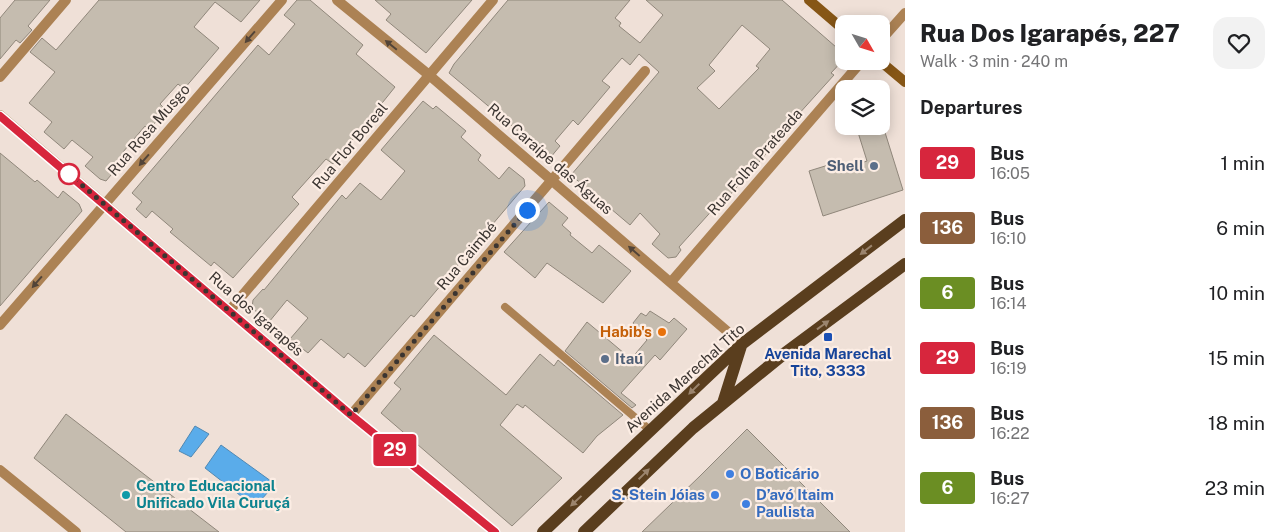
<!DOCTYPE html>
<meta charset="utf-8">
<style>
:root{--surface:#fff;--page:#f2f2f2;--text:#202124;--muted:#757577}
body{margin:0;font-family:"Public Sans",sans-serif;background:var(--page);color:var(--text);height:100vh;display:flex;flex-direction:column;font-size:19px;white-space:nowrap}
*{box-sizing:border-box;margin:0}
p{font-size:16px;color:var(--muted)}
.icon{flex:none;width:28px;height:28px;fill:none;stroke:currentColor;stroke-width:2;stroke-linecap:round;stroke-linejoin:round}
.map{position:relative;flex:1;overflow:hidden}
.drawer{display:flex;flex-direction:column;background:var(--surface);width:375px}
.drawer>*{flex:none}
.badge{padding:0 10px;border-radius:4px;font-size:18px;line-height:32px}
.needle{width:32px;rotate:129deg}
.controls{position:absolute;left:835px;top:15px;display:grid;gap:10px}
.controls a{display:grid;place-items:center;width:55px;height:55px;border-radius:10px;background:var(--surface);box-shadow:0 2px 12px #0003;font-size:25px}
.you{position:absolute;width:25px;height:25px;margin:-12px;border:4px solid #fff;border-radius:50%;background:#1a73e8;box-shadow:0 0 0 8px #1a73e833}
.map>.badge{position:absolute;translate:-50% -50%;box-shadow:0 0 0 2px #fff}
h2{padding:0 15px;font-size:19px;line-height:45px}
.round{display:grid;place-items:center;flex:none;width:52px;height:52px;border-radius:15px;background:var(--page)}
.head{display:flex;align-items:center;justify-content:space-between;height:85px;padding:0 15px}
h1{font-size:24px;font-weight:800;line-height:38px}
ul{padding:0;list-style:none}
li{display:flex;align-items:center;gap:15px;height:65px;padding:0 15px}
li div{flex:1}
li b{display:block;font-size:19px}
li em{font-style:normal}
li .badge{min-width:55px;font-weight:700;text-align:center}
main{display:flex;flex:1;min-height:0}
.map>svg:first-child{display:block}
</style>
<main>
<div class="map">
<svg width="905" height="532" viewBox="0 0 905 532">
<rect width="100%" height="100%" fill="#efe0d7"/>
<path fill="#5aacea" stroke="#5188b2" d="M195 426 209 434 191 457 179 451Z
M221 445 275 484 255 507 205 468Z"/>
<path fill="#c5bcaf" stroke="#90877b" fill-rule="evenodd" d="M15 0H50L28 26 32 30 20 43 16 40 0 59V18Z
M99 0H260L241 22 215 2 194 27 219 48 184 89 178 84 160 104 166 110 149 130 145 126 123 152 127 156 106 181 100 179 85 166 93 157 72 140 64 149 44 132 52 122 29 103 55 72 30 52 42 38 56 50Z
M297 0H310L363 45 356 54 395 87 333 164 326 159 292 197 299 204 233 278 214 262 211 266 170 232 173 229 152 211 146 218 136 209 142 202 132 193 258 45 269 55 295 24 284 15Z
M375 0H472L426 53 386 20 391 14Z
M508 0H630L615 18 621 23 619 26 640 43 663 15 646 0H782L844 54V59L831 73 834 75 769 147 771 148 754 168 719 207 717 205 679 247 681 250 676 257 668 258 652 244 660 234 640 213 630 225 571 175 659 72 639 54 630 65 622 58 602 81 610 87 578 125 573 120 555 141 560 146 550 158 449 73 454 64ZM742 25 770 49 756 66 759 68 719 109 697 88 715 71 709 65Z
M423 101 433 109 436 106 466 131 461 137 481 155 478 160 499 179 509 167 524 179 525 186 414 317 411 315 365 367 348 353 344 358 321 339 308 353 290 339 308 318 287 300 269 322 252 308 253 300 263 289 264 290 342 195 346 199 360 183 381 200 405 171 381 150Z
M856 126H883L903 190 823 216 809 171 838 162 841 170 867 161Z
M0 153 35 182 37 180 58 198 63 191 79 204 82 211 0 306Z
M549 202 568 218 562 225 571 233 570 235 592 253 599 245 631 271 603 303 547 263 535 278 504 252Z
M650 311 669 323 674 318 687 329 660 360 655 355 621 393 636 405 632 408 565 351 587 322 631 359 647 340 633 323 641 313 646 316Z
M434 335 506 395 540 354 554 366 558 360 623 415 597 436 583 453 525 405 523 408 517 404 500 425 562 478 512 526 381 413 401 389 394 383Z
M66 414 219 532H126L34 458Z
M747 429 850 532H642L700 476Z"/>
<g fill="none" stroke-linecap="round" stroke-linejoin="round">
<path stroke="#ac8254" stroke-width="8" d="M505 307 651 431"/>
<path stroke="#ac8254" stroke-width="10" d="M337 0 429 75 742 344
M881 40 905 13
M0 77 66 0
M0 115 351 415 495 532
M671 282 862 61
M230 310 493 0
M0 325 282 0
M351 415 645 71
M0 470 76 532"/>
<path stroke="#865616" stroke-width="10" d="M809 0 844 30
M880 61 905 82"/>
<path stroke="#5a3e1e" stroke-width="12" d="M723 403 741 346
M543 532 742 344 905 220
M584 532 693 428 785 353 905 264"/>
</g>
<defs><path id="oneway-solid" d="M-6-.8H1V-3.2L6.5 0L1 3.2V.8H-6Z" transform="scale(1.25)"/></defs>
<g fill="#524438">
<use href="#oneway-solid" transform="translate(250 37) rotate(131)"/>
<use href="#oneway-solid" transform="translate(391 45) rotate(-141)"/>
<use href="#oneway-solid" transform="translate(144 160) rotate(131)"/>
<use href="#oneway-solid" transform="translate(634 251) rotate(-139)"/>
<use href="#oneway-solid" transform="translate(37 282) rotate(131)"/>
</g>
<g fill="#9b846d">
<use href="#oneway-solid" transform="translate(866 250) rotate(142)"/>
<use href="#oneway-solid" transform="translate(823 325) rotate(-36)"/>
<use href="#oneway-solid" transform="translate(694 389) rotate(136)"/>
<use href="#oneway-solid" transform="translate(644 474) rotate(-44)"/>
<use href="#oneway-solid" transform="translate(576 501) rotate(137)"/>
</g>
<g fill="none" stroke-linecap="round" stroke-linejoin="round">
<defs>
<path id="line" d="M0 116 351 415 495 532"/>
</defs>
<use href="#line" stroke="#fff" stroke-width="11"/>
<use href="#line" stroke="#d7263d" stroke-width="8"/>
<path stroke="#3b3531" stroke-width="5" stroke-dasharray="0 9" d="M69 174 351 415 527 210"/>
</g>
<g fill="#5c6f8a" stroke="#fcede4" stroke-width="2">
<circle cx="874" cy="166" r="5"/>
<circle cx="605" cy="359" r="5"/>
</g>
<circle fill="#fff" stroke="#d7263d" stroke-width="2.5" cx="69" cy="174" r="10"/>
<circle fill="#e8710a" stroke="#fcede4" stroke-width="2" cx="662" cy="332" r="5"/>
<rect fill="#1a4fb4" stroke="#fcede4" stroke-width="2" x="823" y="332" width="10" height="10" rx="2.5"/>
<g fill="#3f7fe0" stroke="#fcede4" stroke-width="2">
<circle cx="730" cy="474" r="5"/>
<circle cx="715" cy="495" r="5"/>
<circle cx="746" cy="504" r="5"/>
</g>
<circle fill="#0f9aa8" stroke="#fcede4" stroke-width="2" cx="126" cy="495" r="5"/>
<g text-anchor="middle" stroke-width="4.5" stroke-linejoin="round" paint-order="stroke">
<g font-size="15" fill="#3b3531" stroke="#fcede4">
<text transform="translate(149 130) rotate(-49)" y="5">Rua Rosa Musgo</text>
<text transform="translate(350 146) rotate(-50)" y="5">Rua Flor Boreal</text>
<text transform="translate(550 159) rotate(41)" y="5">Rua Caraípe das Águas</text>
<text transform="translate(755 162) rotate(-49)" y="5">Rua Folha Prateada</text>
<text transform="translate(467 256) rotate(-50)" y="5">Rua Caimbé</text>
<text transform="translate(256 314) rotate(41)" y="5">Rua dos Igarapés</text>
<text transform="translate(685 378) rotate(-42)" y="5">Avenida Marechal Tito</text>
</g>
<g font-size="15" font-weight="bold" fill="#4e5e75" stroke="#fcede4" text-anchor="end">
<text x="864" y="171">Shell</text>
<text x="615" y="364" text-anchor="start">Itaú</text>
</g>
<g font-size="15" font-weight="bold" fill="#c56008" stroke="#fcede4" text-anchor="end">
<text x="652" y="337">Habib's</text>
</g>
<g font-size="15" font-weight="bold" fill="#164399" stroke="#fcede4">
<text x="828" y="359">Avenida Marechal<tspan x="828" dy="17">Tito, 3333</tspan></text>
</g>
<g font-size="15" font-weight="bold" fill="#366cbe" stroke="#fcede4" text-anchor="start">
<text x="740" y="479">O Boticário</text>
<text x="705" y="500" text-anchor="end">S. Stein Jóias</text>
<text x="756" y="500">D’avó Itaim<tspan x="756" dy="17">Paulista</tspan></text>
</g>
<g font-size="15" font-weight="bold" fill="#0d838f" stroke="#fcede4" text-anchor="start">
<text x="136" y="491">Centro Educacional<tspan x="136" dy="17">Unificado Vila Curuçá</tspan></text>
</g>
</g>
</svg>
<div class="controls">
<a><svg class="needle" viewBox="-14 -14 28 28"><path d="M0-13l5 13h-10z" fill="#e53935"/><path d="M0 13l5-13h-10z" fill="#757577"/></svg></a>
<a><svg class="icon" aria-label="layers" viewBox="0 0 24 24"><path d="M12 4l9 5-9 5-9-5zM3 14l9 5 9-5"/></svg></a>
</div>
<div class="you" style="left:527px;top:210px"></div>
<b class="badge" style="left:395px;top:450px;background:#d7263d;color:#fff">29</b>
</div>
<section class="drawer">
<div class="head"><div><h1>Rua Dos Igarapés, 227</h1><p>Walk · 3 min · 240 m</p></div><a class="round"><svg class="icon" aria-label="heart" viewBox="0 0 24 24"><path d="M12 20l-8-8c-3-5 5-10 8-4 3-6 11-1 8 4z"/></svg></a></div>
<h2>Departures</h2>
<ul>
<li><span class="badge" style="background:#d7263d;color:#fff">29</span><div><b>Bus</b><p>16:05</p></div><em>1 min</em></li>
<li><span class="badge" style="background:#8b5e3c;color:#fff">136</span><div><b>Bus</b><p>16:10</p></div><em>6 min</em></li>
<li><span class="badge" style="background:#6b8e23;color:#fff">6</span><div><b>Bus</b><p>16:14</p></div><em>10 min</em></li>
<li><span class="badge" style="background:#d7263d;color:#fff">29</span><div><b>Bus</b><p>16:19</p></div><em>15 min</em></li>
<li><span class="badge" style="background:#8b5e3c;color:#fff">136</span><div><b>Bus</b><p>16:22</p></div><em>18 min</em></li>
<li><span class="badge" style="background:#6b8e23;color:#fff">6</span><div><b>Bus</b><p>16:27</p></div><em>23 min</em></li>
</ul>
</section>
</main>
